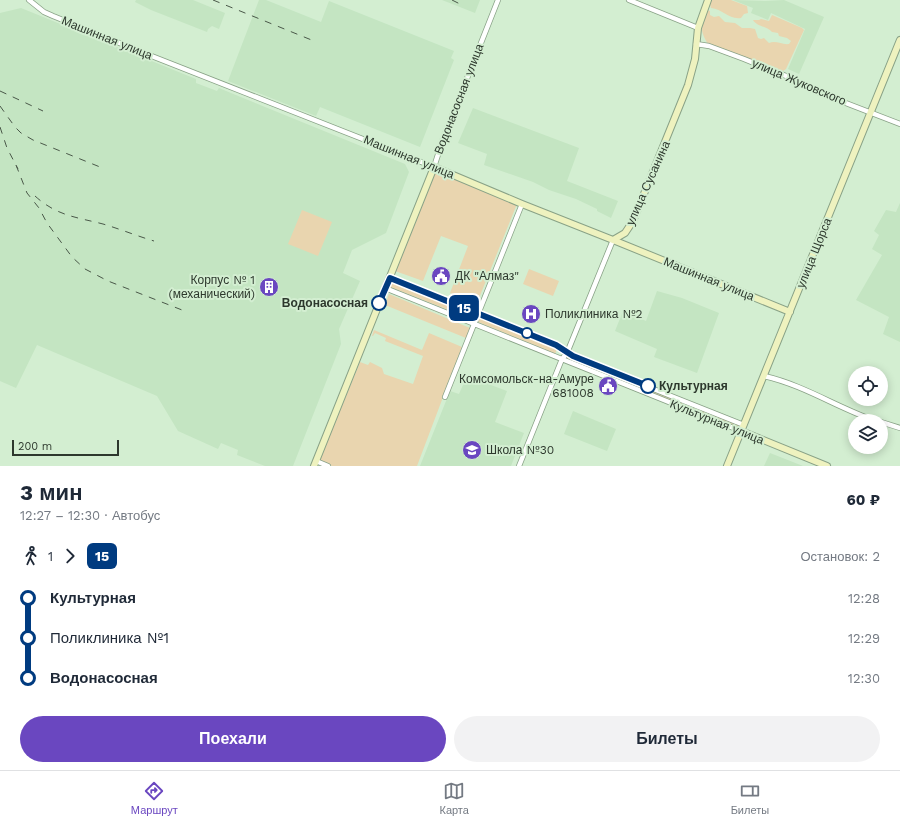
<!DOCTYPE html>
<html lang="ru">
<meta charset="utf-8">
<style>
:root{--surface:#fff;--page:#f2f2f3;--text:#1f2937;--muted:#747a83;--line:#e0e1e3;--accent:#6a47c0}
body{margin:0;font-family:"Work Sans",sans-serif;background:var(--page);color:var(--text);height:100vh;display:flex;flex-direction:column;font-size:15px;white-space:nowrap}
*{box-sizing:border-box;margin:0}
p{font-size:13px;color:var(--muted)}
.icon{flex:none;width:22px;height:22px;fill:none;stroke:currentColor;stroke-width:2;stroke-linecap:round;stroke-linejoin:round}
.map{position:relative;height:466px;overflow:hidden}
.details{display:flex;flex-direction:column;background:var(--surface);flex:1}
.details>*{flex:none}
.badge{padding:0 8px;border-radius:6px;font-size:14px;line-height:26px}
.tools{position:absolute;left:848px;top:366px;display:grid;gap:8px}
.tools a{display:grid;place-items:center;width:40px;height:40px;border-radius:50%;background:var(--surface);box-shadow:0 2px 10px #0003;font-size:20px}
.scale{position:absolute;left:12px;bottom:10px;width:107px;box-sizing:border-box;padding-left:4px;border:2px solid #2d382d;border-top:0;font-size:11px;line-height:14px;white-space:nowrap;color:#2d382d;-webkit-text-stroke:3px #d3eed1;paint-order:stroke}
.map>.badge{position:absolute;translate:-50% -50%;box-shadow:0 0 0 2px #fff}
.legs{display:flex;align-items:center;gap:6px;height:44px;padding:0 20px;font-size:13px}
.legs p{margin-inline-start:auto}
.head{display:flex;align-items:center;justify-content:space-between;height:68px;padding:0 20px}
h1{font-size:22px;font-weight:700;line-height:30px}
.primary-button{display:flex;gap:8px;margin-top:auto;padding:8px 20px}
.primary-button a{flex:1;height:46px;border-radius:24px;background:var(--accent);color:#fff;font-size:16px;font-weight:700;line-height:46px;text-align:center}
.primary-button a+a{background:var(--page);color:var(--text)}
ul{padding:0 20px;list-style:none}
li{display:flex;align-items:center;gap:14px;height:40px;font-size:15px}
li i{display:grid;place-items:center;width:6px;height:100%;margin:0 5px;background:currentColor}
li i::after{content:'';width:10px;height:10px;margin:-5px;border:3px solid;border-radius:50%;background:var(--surface)}
li p{margin-inline-start:auto}
li:first-child i{background:linear-gradient(#0000 50%,currentColor 0)}
li:last-child i{background:linear-gradient(currentColor 50%,#0000 0)}
.menu{display:flex;justify-content:space-around;align-items:center;height:56px;border-top:1px solid var(--line);background:var(--surface);font-size:11px;color:var(--muted)}
.menu a{display:grid;justify-items:center;gap:2px}
.menu .active{color:var(--accent)}
.map>svg:first-child{display:block}
</style>
<div class="map">
<svg width="900" height="466" viewBox="0 0 900 466">
<rect width="100%" height="100%" fill="#d3eed1"/>
<path fill="#c4e5c2" d="M136 0H193L225 13 219 29 212 26 208 29 207 32 151 10 135 2Z
M259 0H266L321 22 329 1 454 51 451 58 454 60 420 147 320 107 316 116 228 81Z
M442 0H480L475 13Z
M733 0 766 1 784 0 824 17 799 74 788 69 805 29 771 13 768 20 751 13 753 8Z
M21 8 196 79V83L217 91 219 88 231 93 405 164 409 172 386 233 352 250 343 273 360 281 339 329 341 344 293 466H265L237 455 238 450 221 443 218 449 178 431 157 396 37 345 16 388 0 381V13Z
M473 108 579 148 567 181 618 201 611 218 597 211V209L576 199 549 190 533 182 484 165 487 154 458 143Z
M900 203V342L883 334 889 317 856 300 882 255 872 249 879 235 874 231 886 210 896 212Z
M657 291 682 298 719 313 697 373 654 357 657 349 615 331 623 311 646 321Z
M467 376 507 391 495 422 524 433 511 466H420L450 391 459 394Z
M573 411 616 429 607 451 564 434Z
M770 453 803 466H764Z"/>
<path fill="#e9d5af" d="M710 0H731L747 6 748 13 744 14 741 18C729 20 723 9 711 8L710 5Z
M707 10 710 11V15L714 17 719 16 725 22 735 23 742 28H750L755 29 758 38 761 39 764 38 769 43C776 40 782 45 789 44L791 41 787 38 779 36 778 33 772 32C767 26 757 27 753 20H759L761 19 769 21 772 15 802 28 804 30 786 69 783 71 775 70 764 64 708 44C697 26 704 26 707 10Z
M435 171 517 204 477 303 450 293 468 246 441 236 423 281 395 271Z
M302 210 332 222 318 256 288 244Z
M529 269 559 281 553 296 523 284Z
M392 282 473 314 471 319 390 287Z
M389 294 470 328 466 338 385 305Z
M480 317 557 349 555 354 478 322Z
M374 330 422 350 429 333 462 347 417 466H332L322 462 320 459 360 362 368 365 370 362 382 368 384 374 413 384 423 356 385 341 386 338 375 333 373 336H372Z
M567 356 739 425 738 428 565 358Z"/>
<g fill="none" stroke-linecap="round" stroke-linejoin="round">
<defs>
<path id="street" d="M29 0 44 12 53 16 149 55 434 167 443 139 498 0
M629 0 698 28
M696 44 709 46 744 59 791 78 812 90 900 124
M389 278 556 345 573 357 744 425
M385 288 741 431
M764 376C804 385 838 408 876 421
M445 397 522 204
M881 422 900 428
M316 461 328 466
M519 466 562 359 567 353 613 240"/>
<path id="secondary" d="M613 240 625 233 633 221 688 85 695 59 698 28 708 0
M741 431 827 466
M314 466 434 167 522 204 613 240 790 312
M727 466 900 40"/>
</defs>
<use href="#street" stroke="#89a287" stroke-width="6"/>
<use href="#secondary" stroke="#89a287" stroke-width="8"/>
<use href="#street" stroke="#fff" stroke-width="4.5"/>
<use href="#secondary" stroke="#eef2bf" stroke-width="6"/>
<path stroke="#4a5849" stroke-width="1" stroke-dasharray="7 7" stroke-linecap="butt" d="M213 0 314 41
M452 0 460 4
M0 91 43 111
M0 106 15 127 21 133 33 140 105 169
M0 127 7 148 18 169
M16 165 27 193 39 208 47 223 72 257 85 269 108 281 182 310
M35 196C57 216 76 217 103 224 120 229 137 236 154 241"/>
</g>
<g fill="none" stroke-linecap="round" stroke-linejoin="round">
<defs>
<path id="line-1" d="M379 303 390 278 556 345 573 356 648 386"/>
</defs>
<use href="#line-1" stroke="#fff" stroke-width="9"/>
<use href="#line-1" stroke="#003b80" stroke-width="6"/>
</g>
<defs>
<symbol id="civic-disc" viewBox="-11 -11 22 22"><circle r="9.5" fill="#6a47c0" stroke="#d3eed1"/><path d="M-.6-6.5H3V-4.5H.6V-3L4-1V1h2V6H-6V1h2V-1L-.6-3ZM-1.2 2.5V6h2.4V2.5Z" fill="#fff"/></symbol>
<symbol id="building-disc" viewBox="-11 -11 22 22"><circle r="9.5" fill="#6a47c0" stroke="#d3eed1"/><path d="M-4-6H4V6H1V3H-1V6H-4ZM-2.5-4.3h1.7v1.8h-1.7ZM.8-4.3h1.7v1.8H.8ZM-2.5-1h1.7V.8h-1.7ZM.8-1h1.7V.8H.8Z" fill="#fff"/></symbol>
<symbol id="hospital-disc" viewBox="-11 -11 22 22"><circle r="9.5" fill="#6a47c0" stroke="#d3eed1"/><path d="M-5-5h3v3.5h4V-5h3V5h-3V1.5h-4V5h-3Z" fill="#fff"/></symbol>
<symbol id="school-disc" viewBox="-11 -11 22 22"><circle r="9.5" fill="#6a47c0" stroke="#d3eed1"/><path d="M0-5L7-2L0 1L-7-2ZM-4 1L0 2.5L4 1V4Q0 6-4 4Z" fill="#fff"/></symbol>
</defs>
<g fill-rule="evenodd">
<use href="#civic-disc" x="430" y="265" width="22" height="22"/>
<use href="#building-disc" x="258" y="276" width="22" height="22"/>
<use href="#hospital-disc" x="520" y="303" width="22" height="22"/>
<use href="#civic-disc" x="597" y="375" width="22" height="22"/>
<use href="#school-disc" x="461" y="439" width="22" height="22"/>
</g>
<g fill="#fff" stroke="#003b80" stroke-width="2">
<circle cx="379" cy="303" r="7"/>
<circle cx="527" cy="333" r="5"/>
<circle cx="648" cy="386" r="7"/>
</g>
<g text-anchor="middle" stroke-width="4" stroke-linejoin="round" paint-order="stroke">
<g font-size="12" fill="#2d382d" stroke="#d3eed1">
<text transform="translate(107 38) rotate(22)" y="4">Машинная улица</text>
<text transform="translate(799 82) rotate(23)" y="4">улица Жуковского</text>
<text transform="translate(459 99) rotate(-69)" y="4">Водонасосная улица</text>
<text transform="translate(409 157) rotate(22)" y="4">Машинная улица</text>
<text transform="translate(648 183) rotate(-66)" y="4">улица Сусанина</text>
<text transform="translate(814 253) rotate(-68)" y="4">улица Щорса</text>
<text transform="translate(709 279) rotate(22)" y="4">Машинная улица</text>
<text transform="translate(717 422) rotate(22)" y="4">Культурная улица</text>
</g>
<g font-size="12" fill="#2d382d" stroke="#d3eed1" text-anchor="start">
<text x="455" y="280">ДК "Алмаз"</text>
<text x="255" y="284" text-anchor="end">Корпус № 1<tspan x="255" dy="14">(механический)</tspan></text>
<text x="545" y="318">Поликлиника №2</text>
<text x="594" y="383" text-anchor="end">Комсомольск-на-Амуре<tspan x="594" dy="14">681008</tspan></text>
<text x="486" y="454">Школа №30</text>
</g>
<g font-size="12" font-weight="bold" fill="#2d382d" stroke="#d3eed1" text-anchor="end">
<text x="368" y="307">Водонасосная</text>
<text x="659" y="390" text-anchor="start">Культурная</text>
</g>
</g>
</svg>
<div class="tools">
<a><svg class="icon" aria-label="locate" viewBox="0 0 24 24"><circle cx="12" cy="12" r="6"/><path d="M12 2v4M12 18v4M2 12h4M18 12h4"/></svg></a>
<a><svg class="icon" aria-label="layers" viewBox="0 0 24 24"><path d="M12 4l9 5-9 5-9-5zM3 14l9 5 9-5"/></svg></a>
</div>
<div class="scale">200 m</div>
<b class="badge" style="left:464px;top:308px;background:#003b80;color:#fff">15</b>
</div>
<section class="details">
<div class="head"><div><h1>3 мин</h1><p>12:27 – 12:30 · Автобус</p></div><b>60 ₽</b></div>
<div class="legs"><svg class="icon" aria-label="walk" viewBox="0 0 24 24"><circle cx="13" cy="4" r="2"/><path d="M13 8l-2 6 4 7M11 14l-3 7M7 12l3-4h3l4 4"/></svg>1<svg class="icon" aria-label="forward" viewBox="0 0 24 24"><path d="M9 5l7 7-7 7"/></svg><b class="badge" style="background:#003b80;color:#fff">15</b><p>Остановок: 2</p></div>
<ul>
<li><i style="color:#003b80"></i><b>Культурная</b><p>12:28</p></li>
<li><i style="color:#003b80"></i><span>Поликлиника №1</span><p>12:29</p></li>
<li><i style="color:#003b80"></i><b>Водонасосная</b><p>12:30</p></li>
</ul>
<div class="primary-button"><a>Поехали</a><a>Билеты</a></div>
</section>
<nav class="menu">
<a class="active"><svg class="icon" aria-label="directions" viewBox="0 0 24 24"><path d="M12 3l9 9-9 9-9-9zM9 14v-3h6M13 9l2 2-2 2"/></svg>Маршрут</a>
<a><svg class="icon" aria-label="map" viewBox="0 0 24 24"><path d="M3 6l6-2 6 2 6-2v14l-6 2-6-2-6 2zM9 4v14M15 6v14"/></svg>Карта</a>
<a><svg class="icon" aria-label="tickets" viewBox="0 0 24 24"><path d="M3 7h18v10H3zM15 7v10"/></svg>Билеты</a>
</nav>
